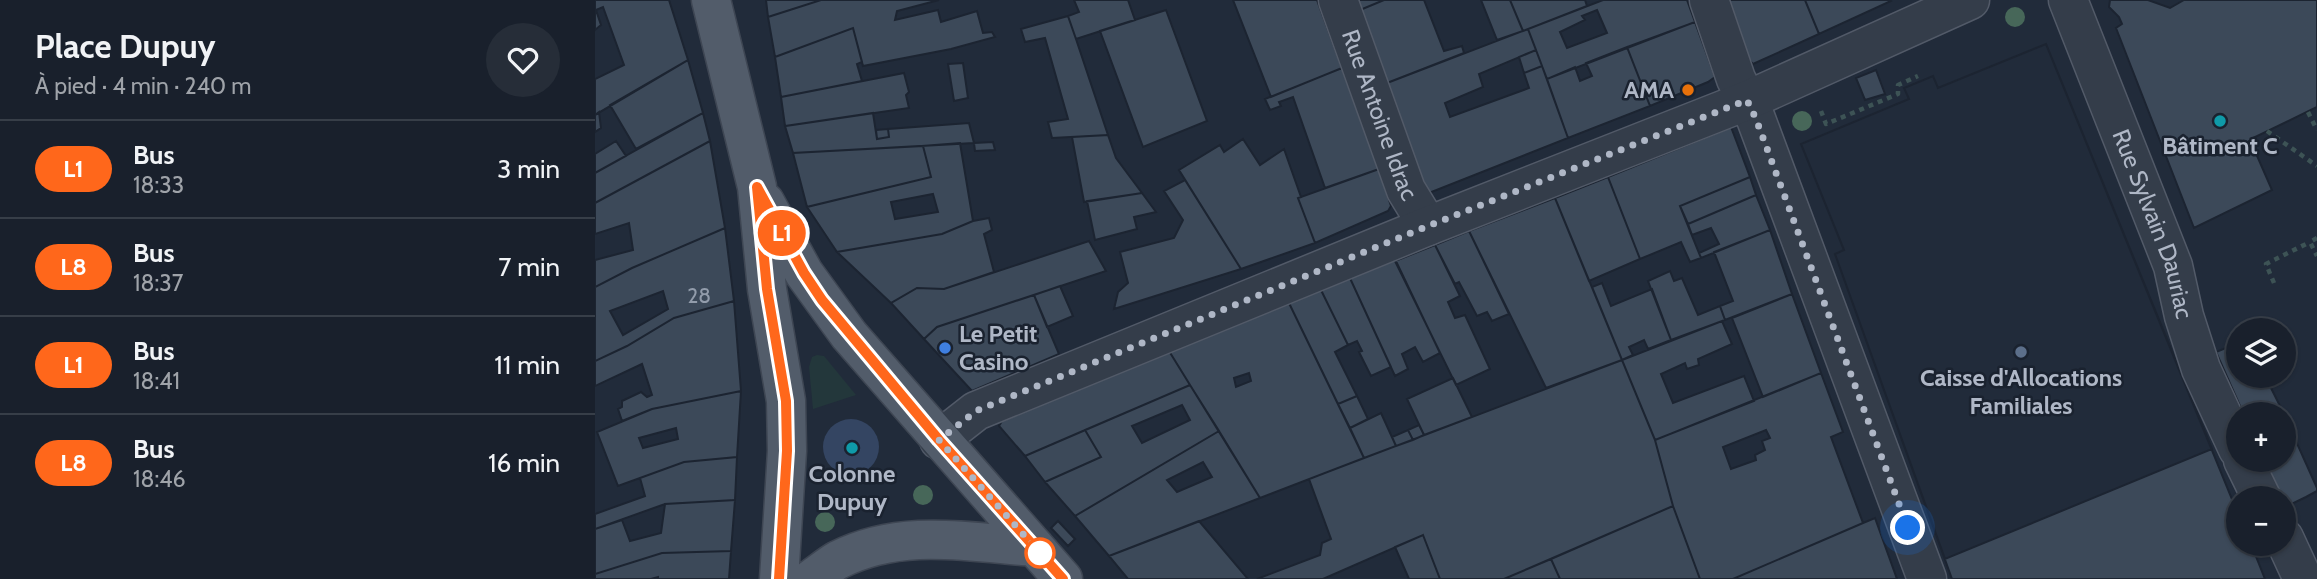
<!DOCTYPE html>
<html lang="fr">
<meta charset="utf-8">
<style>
:root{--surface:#19202c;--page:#262d38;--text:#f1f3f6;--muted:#9fa3a9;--line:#373e48}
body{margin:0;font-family:Cabin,sans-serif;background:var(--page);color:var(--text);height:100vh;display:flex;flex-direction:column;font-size:26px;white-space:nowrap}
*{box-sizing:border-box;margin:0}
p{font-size:23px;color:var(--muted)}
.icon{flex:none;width:38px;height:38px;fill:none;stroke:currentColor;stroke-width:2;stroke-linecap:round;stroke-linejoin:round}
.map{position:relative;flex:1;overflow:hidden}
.side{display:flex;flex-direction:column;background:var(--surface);width:595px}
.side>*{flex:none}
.badge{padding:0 14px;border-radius:23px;font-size:24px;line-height:46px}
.fabs{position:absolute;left:1631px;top:318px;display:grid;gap:14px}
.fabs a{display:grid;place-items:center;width:70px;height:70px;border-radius:50%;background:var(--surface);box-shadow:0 2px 5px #0004,0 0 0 2px var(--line);font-size:35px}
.you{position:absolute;width:35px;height:35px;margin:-18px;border:5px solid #fff;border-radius:50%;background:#1a73e8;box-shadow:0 0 0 10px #1a73e833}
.map>.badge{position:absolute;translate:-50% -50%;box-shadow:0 0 0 4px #fff}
.round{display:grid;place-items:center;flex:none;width:74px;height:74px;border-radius:37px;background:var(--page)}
.head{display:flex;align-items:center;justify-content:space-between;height:119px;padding:0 35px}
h1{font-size:33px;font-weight:700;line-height:52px}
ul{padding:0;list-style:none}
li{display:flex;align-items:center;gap:21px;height:98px;padding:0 35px;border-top:2px solid var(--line)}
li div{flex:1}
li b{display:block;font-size:26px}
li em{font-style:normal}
li .badge{min-width:77px;font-weight:700;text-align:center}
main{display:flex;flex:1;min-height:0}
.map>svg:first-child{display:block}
</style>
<main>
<section class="side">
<div class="head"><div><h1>Place Dupuy</h1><p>À pied · 4 min · 240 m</p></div><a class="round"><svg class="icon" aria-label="heart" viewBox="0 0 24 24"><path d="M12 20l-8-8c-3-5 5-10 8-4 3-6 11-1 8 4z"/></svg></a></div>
<ul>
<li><span class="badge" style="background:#ff671b;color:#fff">L1</span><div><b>Bus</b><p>18:33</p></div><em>3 min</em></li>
<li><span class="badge" style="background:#ff671b;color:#fff">L8</span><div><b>Bus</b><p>18:37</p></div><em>7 min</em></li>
<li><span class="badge" style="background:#ff671b;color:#fff">L1</span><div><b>Bus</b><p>18:41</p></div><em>11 min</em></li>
<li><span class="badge" style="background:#ff671b;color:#fff">L8</span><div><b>Bus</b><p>18:46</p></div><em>16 min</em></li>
</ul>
</section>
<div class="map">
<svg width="1722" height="579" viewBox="0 0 1722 579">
<rect width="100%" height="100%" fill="#212b3a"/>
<path fill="#23373b" d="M222 355 229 356 261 395 218 409 214 367 217 357Z"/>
<path fill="#344562" d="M228 447a28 28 0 1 1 56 0a28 28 0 1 1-56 0Z"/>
<path fill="#3c4959" stroke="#1c2431" stroke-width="2" fill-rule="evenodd" d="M0 0H74L93 60 0 115V79L29 65 8 7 1 10 6 25 0 30Z
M171 0H226L173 17Z
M226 0H344L302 11 300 20 343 10 346 22 382 11 388 33 397 32 400 37 356 49 268 66 258 28 180 57 173 17Z
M479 0H533L540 20 481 39 473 16 484 12Z
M638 0H722L747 68 676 97Z
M762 0H789L765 10Z
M789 0H829L849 51 867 46 869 53 792 83 765 10Z
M886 0H915L928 31 902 40Z
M915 0H990L992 6 928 31Z
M1008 0H1092L1100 22 952 79 933 29ZM1002 10 1012 33 972 48 965 32 990 20 987 16Z
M1131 0H1210L1224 34 1158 64 1152 58Z
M1210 0H1295L1296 1 1224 34Z
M1515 0H1553L1575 8 1589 0H1722V107L1658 138 1656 142 1677 190 1599 228 1521 28 1527 24 1524 17 1514 7Z
M571 10 612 121 548 147 505 31Z
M473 16 481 39 513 135 457 138 453 122 473 119 450 38 430 42 426 29Z
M1100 22 1120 77 1113 82 1055 106 1032 47Z
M258 28 267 62 262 64 267 81 186 97 180 57Z
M933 29 941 50 884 74 888 87 850 103 855 117 934 88 929 73 947 66 973 138 834 193 824 174 792 83Z
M1451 44 1617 449 1350 559 1240 254 1249 250 1206 144 1314 99 1309 88 1338 76 1343 88Z
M1451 44 1643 514V544H1656L1670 579H1357L1240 254 1249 250 1206 144 1314 99 1309 88 1338 76 1343 88Z
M1032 47 1055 106 973 138 952 79 980 67 985 81 997 76 991 63Z
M941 50 947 66 929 73 924 57Z
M93 60 108 113 41 149 15 105Z
M368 63 373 98 359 101 353 64Z
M747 68 784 169 730 188 698 97 684 102 686 106 675 110 670 99Z
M1281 70 1290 94 1270 100 1261 78Z
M309 73 314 92 311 95 314 108 190 126 186 97Z
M4 112 6 128 0 132V115Z
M108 113 115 141 0 203V173Z
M278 113 282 139 294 137 293 129 374 123 379 143 198 153 190 126Z
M1136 127 1155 177 1085 206 1106 258 1095 262 1086 242 1045 259 1013 177Z
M293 129 294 137 282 139 281 130Z
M513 135 521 158 547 193 489 202 477 137Z
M648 139 665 165 689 149 706 197 703 198 720 243 646 269 584 170 625 145 629 152Z
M21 141 31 156 0 173V154Z
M115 141 130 228 37 268 0 287V260L38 250 34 223 0 234V203Z
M398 142 400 150 380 151 379 143Z
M365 143 378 221 347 234 242 252 212 207 336 177 328 146ZM338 194 343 212 300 219 296 202Z
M328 146 336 177 212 207 198 153Z
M784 169 796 206 793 211 720 243 703 198Z
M1013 177 1045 259 994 281 960 198Z
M1155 177 1161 195 1093 224 1085 206Z
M590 180 646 269 519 309 523 292 533 283 525 252 579 238 588 220 569 191Z
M547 193 561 212 539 217 542 229 500 240 492 201Z
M1161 195 1175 230 1106 258 1104 253 1124 244 1116 228 1097 235 1093 224Z
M960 198 1027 360 951 388 874 231Z
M394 218 397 230 389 234 399 272 349 289 322 288 296 303 242 252 347 234 378 221Z
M130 228 139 301 79 318 32 346 0 361V287L37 268ZM68 291 73 309 28 335 15 311Z
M1175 230 1197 294 1130 320 1125 306 1138 301 1119 252Z
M874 231 914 314 897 321 892 312 882 316 864 282 860 284 840 245Z
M494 241 511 271 342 327 329 339 296 303 322 288 349 289Z
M840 245 865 296 853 302 860 318 870 315 895 369 861 385 800 261Z
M799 257 845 353 828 362 820 347 807 354 813 369 800 376 754 276Z
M1075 271 1079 281 1087 278 1103 315 1125 306 1130 320 1076 340 1053 281Z
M754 276 796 367 776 376 764 352 767 351 762 341 753 345 725 288Z
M1007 283 1016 306 1057 289 1076 340 1053 349 1049 340 1034 347 1038 355 1027 360 997 287Z
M465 286 478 316 452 327 439 295Z
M725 288 753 345 740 352 762 396 743 404 693 301Z
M1197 294 1226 373 1168 397 1137 318Z
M439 295 464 354 377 391 329 339 342 327Z
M139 301 146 391 57 409 27 421 23 409 27 407V401L46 392 52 397 57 395 47 364 0 386V361L32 346 79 318Z
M693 301 769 458 665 498 574 351ZM654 373 656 381 641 387 639 378Z
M1127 321 1137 344 1103 359 1104 365 1092 369 1090 363 1066 374 1078 403 1149 376 1159 401 1060 440 1027 360Z
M1643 343V376H1670L1687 410 1722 488V491L1711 497 1690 507 1689 499H1686L1669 460H1689V415H1649L1621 352Z
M574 351 595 385 430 456 404 426 407 421Z
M1027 360 1060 440 1078 506 909 579H845L828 535 728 579H662L725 555 727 543 736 539 714 479Z
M1226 373 1248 432 1236 437 1268 523 1138 579H1105L1078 506 1060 440ZM1171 430 1175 438 1167 441 1170 450 1160 455 1161 460 1136 469 1128 447Z
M858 378 877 417 829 435 812 399Z
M595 385 624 431 480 516 450 482 506 457 490 430ZM587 405 595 420 547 443 537 426Z
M146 391 142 457 89 462 23 486 2 432 57 409ZM81 428 83 439 48 448 44 438Z
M762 396 773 419 755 428 743 404Z
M786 413 801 446 769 458 755 428Z
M824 425 829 435 818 440 813 430Z
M490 430 506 457 450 482 430 456Z
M813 430 818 440 801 446 797 437Z
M624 431 665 498 514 556 480 516ZM608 462 617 477 582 492 572 480Z
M142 457 140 500 70 504 0 529V514L50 496 45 478 89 462Z
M140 500 136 551 67 553 0 574V529L27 520 35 541 66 533 70 504Z
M1078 506 1105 579H965L956 559Z
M1280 518 1302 579H1138L1268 523Z
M463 521 480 539 473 546 456 528Z
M604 521 653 579H533L514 556Z
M828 535 845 579H814L800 547Z
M136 551 134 579H63V577L56 579H0V574L67 553Z
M956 559 965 579H909Z"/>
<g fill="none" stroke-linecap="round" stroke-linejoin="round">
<defs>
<g id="minor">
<path id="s1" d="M743 0 811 190 833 226"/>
<path d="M1114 0 1141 79 1161 119 1332 579"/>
<path id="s2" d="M1473 0 1578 266 1589 316 1606 369 1643 449"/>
<path d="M344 440 381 411 833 226 1151 101 1375 0"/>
<path d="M1648 460 1667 499"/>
<path d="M1689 538 1708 579"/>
</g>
<path id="major" d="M116 0 162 187 172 289 191 401 192 451 184 579
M170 202 209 273 254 335 468 579
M216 579C225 573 234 565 243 560 306 528 373 542 440 547"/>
</defs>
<use href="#minor" stroke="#525a68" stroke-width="41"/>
<use href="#major" stroke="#3e4653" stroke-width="41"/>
<path stroke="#3d5355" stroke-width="4.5" stroke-dasharray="5 5" stroke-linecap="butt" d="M1226 111 1231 124 1303 94V85L1323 76
M1713 112 1722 130
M1672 131 1722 166
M1722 238 1715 242 1722 256
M1679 283 1671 264 1715 242"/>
<use href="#minor" stroke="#343d4a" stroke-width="38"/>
<use href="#major" stroke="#525c6a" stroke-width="38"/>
</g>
<g fill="#476759">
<circle cx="1420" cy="17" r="10"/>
<circle cx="1207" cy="121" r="10"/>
<circle cx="328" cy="495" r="10"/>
<circle cx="230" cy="522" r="10"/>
</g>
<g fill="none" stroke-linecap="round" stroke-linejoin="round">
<defs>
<path id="line" d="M184 579 192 451 191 401 172 289 162 187 209 273 227 300 344 440 468 579"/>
</defs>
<use href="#line" stroke="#fff" stroke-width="16"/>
<use href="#line" stroke="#ff671b" stroke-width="10"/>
<path stroke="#afb7c6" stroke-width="7" stroke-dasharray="0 12.6" d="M445 553 344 440 381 411 833 226 1152 100 1161 119 1313 528"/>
</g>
<circle fill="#e8710a" stroke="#1a222f" stroke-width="2.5" cx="1093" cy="90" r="7"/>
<g fill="#0f9aa8" stroke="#1a222f" stroke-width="2.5">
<circle cx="1625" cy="121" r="7"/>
<circle cx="257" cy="448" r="7"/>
</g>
<circle fill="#3f7fe0" stroke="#1a222f" stroke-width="2.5" cx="350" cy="348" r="7"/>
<circle fill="#5c6f8a" stroke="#1a222f" stroke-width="2.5" cx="1426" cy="352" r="7"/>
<circle fill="#fff" stroke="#ff671b" stroke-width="3.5" cx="445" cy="553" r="14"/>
<g text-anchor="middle" stroke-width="5" stroke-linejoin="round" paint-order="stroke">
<g font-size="21" fill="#929cab">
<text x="104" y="303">28</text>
</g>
<g font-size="24" font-weight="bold" fill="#afb7c6" stroke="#1a222f">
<text x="1079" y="98" text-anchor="end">AMA</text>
<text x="1625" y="154">Bâtiment C</text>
<text x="364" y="342" text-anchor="start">Le Petit<tspan x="364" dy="28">Casino</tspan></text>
<text x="1426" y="386">Caisse d'Allocations<tspan x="1426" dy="28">Familiales</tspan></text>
<text x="257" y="482">Colonne<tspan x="257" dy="28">Dupuy</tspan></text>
</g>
<g font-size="24" fill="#afb7c6" stroke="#1a222f">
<text dy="8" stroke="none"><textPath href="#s1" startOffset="122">Rue Antoine Idrac</textPath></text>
<text dy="8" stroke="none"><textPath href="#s2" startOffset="240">Rue Sylvain Dauriac</textPath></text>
</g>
</g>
</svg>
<div class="fabs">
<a><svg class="icon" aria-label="layers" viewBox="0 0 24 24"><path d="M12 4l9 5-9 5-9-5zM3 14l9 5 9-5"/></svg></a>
<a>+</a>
<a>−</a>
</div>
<div class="you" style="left:1313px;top:528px"></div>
<b class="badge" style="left:187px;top:233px;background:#ff671b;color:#fff">L1</b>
</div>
</main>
